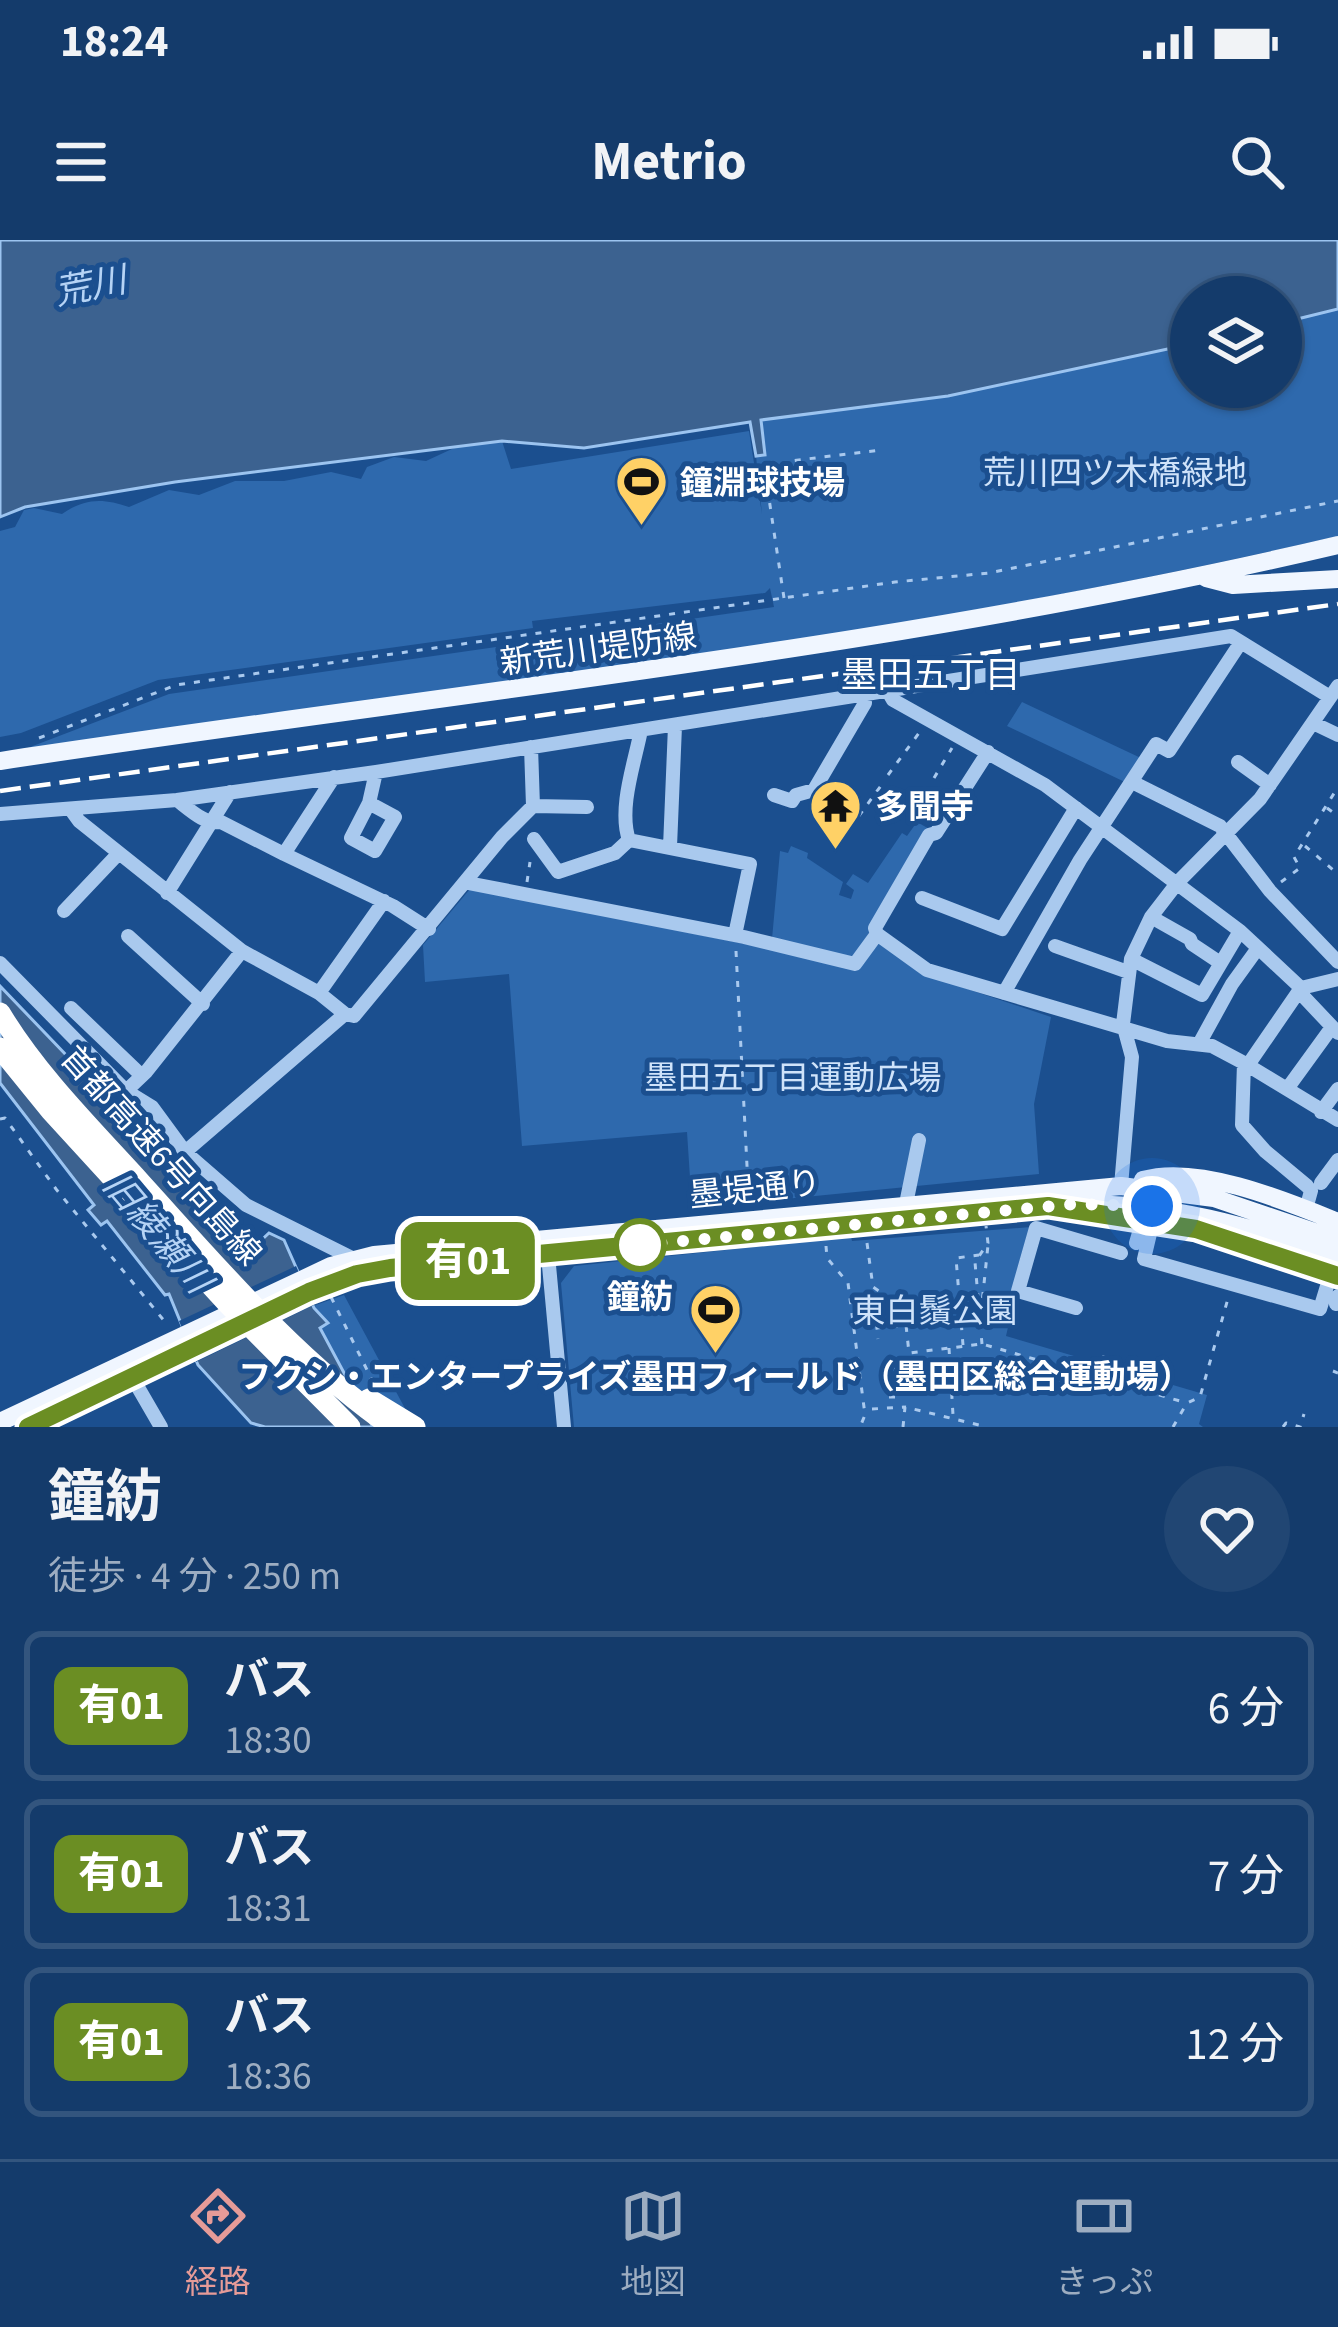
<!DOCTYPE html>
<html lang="ja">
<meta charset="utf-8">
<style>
:root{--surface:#143b6b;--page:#214673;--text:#f1f3f6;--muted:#9dadc1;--line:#33557e;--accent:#e69b98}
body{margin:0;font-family:"Source Sans 3","Noto Sans JP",sans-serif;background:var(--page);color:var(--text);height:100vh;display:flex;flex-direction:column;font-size:45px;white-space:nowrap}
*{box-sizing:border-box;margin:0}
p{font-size:39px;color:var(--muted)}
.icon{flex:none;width:66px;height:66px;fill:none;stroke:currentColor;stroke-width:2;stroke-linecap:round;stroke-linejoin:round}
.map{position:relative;height:1187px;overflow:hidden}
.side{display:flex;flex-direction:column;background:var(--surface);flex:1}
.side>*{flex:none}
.badge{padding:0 24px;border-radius:18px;font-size:42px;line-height:78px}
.buttons{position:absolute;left:1170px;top:36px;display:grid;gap:24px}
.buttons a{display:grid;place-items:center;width:132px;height:132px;border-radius:50%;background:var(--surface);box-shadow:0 3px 9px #0004,0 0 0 3px var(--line);font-size:60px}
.you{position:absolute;width:60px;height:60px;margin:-30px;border:9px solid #fff;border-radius:50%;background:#1a73e8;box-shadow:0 0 0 18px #1a73e833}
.map>.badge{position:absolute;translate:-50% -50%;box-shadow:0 0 0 6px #fff}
.round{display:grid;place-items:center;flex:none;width:126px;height:126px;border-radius:63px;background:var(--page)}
.overview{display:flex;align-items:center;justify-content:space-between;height:204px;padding:0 48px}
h1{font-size:57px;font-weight:700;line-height:90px}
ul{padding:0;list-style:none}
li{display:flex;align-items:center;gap:36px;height:150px;margin:0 24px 18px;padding:0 24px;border:6px solid var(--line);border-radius:18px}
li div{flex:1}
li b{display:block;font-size:45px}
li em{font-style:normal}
li .badge{min-width:132px;font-weight:700;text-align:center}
.status{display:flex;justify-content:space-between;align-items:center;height:84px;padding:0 60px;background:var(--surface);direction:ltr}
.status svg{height:33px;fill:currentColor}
header{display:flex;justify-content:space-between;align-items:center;height:156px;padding:0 48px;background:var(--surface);font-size:54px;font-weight:700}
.menu{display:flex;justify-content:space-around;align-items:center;height:168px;border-top:3px solid var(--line);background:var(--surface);font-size:33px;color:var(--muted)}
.menu a{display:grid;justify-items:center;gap:6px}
.menu .current{color:var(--accent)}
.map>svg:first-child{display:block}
</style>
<div class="status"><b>18:24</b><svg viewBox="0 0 49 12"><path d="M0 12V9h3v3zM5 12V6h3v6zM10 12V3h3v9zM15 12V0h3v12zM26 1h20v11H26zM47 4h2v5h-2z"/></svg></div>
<header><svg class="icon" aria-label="menu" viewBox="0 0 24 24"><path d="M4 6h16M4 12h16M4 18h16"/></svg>Metrio<svg class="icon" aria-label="search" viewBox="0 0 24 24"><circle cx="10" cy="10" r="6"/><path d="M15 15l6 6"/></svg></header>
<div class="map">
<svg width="1338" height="1187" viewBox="0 0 1338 1187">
<rect width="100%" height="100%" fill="#1b4f8f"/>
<path fill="#2e69ad" d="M1338 69V296C906 397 464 448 25 509L169 454 774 367 770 348 765 353 532 381 533 388 158 440 21 493 0 497V291L15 287 24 270 34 268 62 274C85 258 103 258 129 267L169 250 199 255 235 241H284L331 232 361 239 367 227 394 217 426 221 454 208 502 201 511 229 749 191 762 274 756 216 765 214 761 180 948 156 1191 104V147H1281V83Z
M1022 462 1143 519 1127 543 1007 486Z
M917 582 931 590 854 718 772 699 780 611 788 613 791 606 808 613 807 618 843 642 839 655 851 659 854 650 846 644 853 634 868 643 902 593 907 596Z
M470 649 816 718 855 731 879 701 923 734 1051 777 1034 864 1039 934 692 968 687 892 522 906 509 734 425 742 423 705Z
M1031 987 1006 1096 1207 1155 1199 1184 1203 1187H574L561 1043 574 1026 851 997 852 1001Z
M344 1055 415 1187H373L320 1087 328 1083 313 1066Z"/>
<path fill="#3c6290" stroke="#9cc4f0" stroke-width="3" d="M0 0H1338V69L1281 83V57H1191V104L948 156 761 180 765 215 756 216 750 182 584 208 502 201 175 242 25 267 0 277Z
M0 746 252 1009 269 993 284 1000 314 1068 328 1083 320 1088 373 1187H265L251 1183 198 1125 169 1054 165 1055 107 981 101 985 88 970 94 965 0 843Z"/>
<path fill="#1b4f8f" d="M296 1026 314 1065 196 1122 179 1081Z"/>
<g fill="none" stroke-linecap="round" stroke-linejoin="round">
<path stroke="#a9c9ee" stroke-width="3" stroke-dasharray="6 9" stroke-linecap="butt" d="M784 358 768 252 790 221 881 210
M39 498 176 445 895 342 989 333 1338 261
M888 535 919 493
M934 538 952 508
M1327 568 1338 576
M850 588 883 543
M1305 606 1338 634
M527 642 530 622
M1281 642 1300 628 1294 617 1338 547
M736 711 749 965
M0 879 5 878 56 949 166 1083
M867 1003 873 1047 882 1053 883 1062 875 1068 878 1099
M826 1006 827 1018 848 1043 865 1175 860 1187
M331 1057 372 1140
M981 1073 988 1005
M877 1088 906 1085 909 1113 982 1104 1187 1163
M982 1104 975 1022 988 1003 986 986
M963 1105 956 1018 979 1015
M949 1108 953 1175
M896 1128 897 1149 891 1150 889 1129Z
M1333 1131 1338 1133
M1099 1136 1106 1108
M889 1157H901
M872 1169 904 1167
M903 1187 905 1167 987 1187
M1173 1187 1187 1163 1200 1157 1229 1055
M1283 1187 1286 1183 1300 1187 1304 1174"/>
<path stroke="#a9c9ee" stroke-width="14" d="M889 453 893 460 1045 545 1240 691 1301 748 1338 739
M1313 483 1338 495
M1238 522 1270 545
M334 537 284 614 393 666 429 689
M1132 542 1220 586 1270 651 1338 722
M774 555 792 561 796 555 814 550 865 463 864 456
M177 560C189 569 205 585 221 582L284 614
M369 563 395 577 375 611 351 598 369 563 376 532
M533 566 587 567
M71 570 79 581 242 711 319 753 345 774
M0 574 177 560 376 532 1231 396 1330 457
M534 599 558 632 615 613 629 600
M629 600 750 624 735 695
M629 600C618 568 635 522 641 490
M670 607 675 486
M468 643 744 697 855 724 877 694 927 730 1167 801 1212 806 1244 823 1242 885 1265 911 1307 946 1311 951 1306 969
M167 653 230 552
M922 658 1002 689 1076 568
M64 671 119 613
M1151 677 1190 699 1192 704 1219 722
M877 694 875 688 929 595 936 593 988 512
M128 696 203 764
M1055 706 1128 732
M1131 719 1202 755 1240 691
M0 723 126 851 152 867 185 912 246 965 352 1018
M319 753 384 661
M1004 753 1080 620 1156 504 1169 511 1241 402
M71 768 140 834
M1199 804 1232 744 1258 708
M1244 823 1338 880
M1248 825 1301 748 1304 757 1338 793
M1287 849 1332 787
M126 851 146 832 242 711
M1321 872 1338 849
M185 912 345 774 354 776 502 597 533 566 531 507
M1321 943 1338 920
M1121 946 1132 817 1123 784 1131 719 1151 677 1178 642 1260 559 1338 446
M906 964 919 900
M1153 981 1144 1019 1320 1069 1331 1033
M1136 1003 1143 979
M547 1004 564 1187
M1336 1064 1338 1056
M1076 1068 1018 1051 1036 988 1121 1013
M132 1137 161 1187"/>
<path stroke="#f0f6ff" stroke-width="18" d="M1206 338 1233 345 1338 339
M0 521C447 453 897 409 1338 305
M1143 940C1198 924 1286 961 1338 982
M1088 973 1196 990 1338 1036
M0 1182 331 1026 374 1015 1121 946 1214 958 1338 1000
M28 1187 333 1041 390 1028 1075 964C1169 963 1250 986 1338 1018"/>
<path stroke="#fff" stroke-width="21" d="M369 1159 415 1187"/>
<path stroke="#fff" stroke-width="4.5" stroke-dasharray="21 9" stroke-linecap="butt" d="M0 551 1338 364"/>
<path stroke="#fff" stroke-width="21" d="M0 773C38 836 92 889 141 943 220 1030 296 1120 392 1187
M0 808 51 871 226 1062 350 1187"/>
</g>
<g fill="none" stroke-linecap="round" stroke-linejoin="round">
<defs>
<path id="line" d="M28 1187 309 1052 357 1034 390 1028 1048 966 1196 989 1338 1036"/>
</defs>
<use href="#line" stroke="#fff" stroke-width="27"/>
<use href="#line" stroke="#6b8e23" stroke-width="18"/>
<path stroke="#fff" stroke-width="12" stroke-dasharray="0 21.6" d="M640 1005 1075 964 1152 966"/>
</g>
<defs>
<symbol id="stadium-pin" viewBox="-11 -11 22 30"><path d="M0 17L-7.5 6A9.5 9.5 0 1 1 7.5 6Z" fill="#ffd166" stroke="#1b4f8f"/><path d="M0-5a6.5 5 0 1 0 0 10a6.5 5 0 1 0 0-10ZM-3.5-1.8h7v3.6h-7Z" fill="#111"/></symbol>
<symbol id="temple-pin" viewBox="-11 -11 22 30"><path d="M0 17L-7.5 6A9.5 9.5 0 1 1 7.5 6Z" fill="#ffd166" stroke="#1b4f8f"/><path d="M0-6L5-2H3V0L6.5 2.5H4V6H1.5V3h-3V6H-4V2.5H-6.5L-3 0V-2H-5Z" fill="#111"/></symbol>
</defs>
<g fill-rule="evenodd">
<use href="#stadium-pin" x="612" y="212" width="59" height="81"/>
<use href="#temple-pin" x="806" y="536" width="59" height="81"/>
<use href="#stadium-pin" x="686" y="1040" width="59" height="81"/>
</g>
<circle fill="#fff" stroke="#6b8e23" stroke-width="6" cx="640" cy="1005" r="24"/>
<g text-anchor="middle" stroke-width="10" stroke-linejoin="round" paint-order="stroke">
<g font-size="33" fill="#cfe3fa" stroke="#1b4f8f">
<text x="1115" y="244">荒川四ツ木橋緑地</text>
<text x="793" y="849">墨田五丁目運動広場</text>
<text x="935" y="1082">東白鬚公園</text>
</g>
<g font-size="33" font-weight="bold" fill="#fff" stroke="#1b4f8f" text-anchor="start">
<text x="680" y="254">鐘淵球技場</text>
<text x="875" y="578">多聞寺</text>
<text x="715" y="1148" text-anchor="middle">フクシ・エンタープライズ墨田フィールド（墨田区総合運動場）</text>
</g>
<g font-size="33" fill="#fff" stroke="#1b4f8f">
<text transform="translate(598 408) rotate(-8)" y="12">新荒川堤防線</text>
<text transform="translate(162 915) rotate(48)" y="12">首都高速6号向島線</text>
<text transform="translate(755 948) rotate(-6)" y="12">墨堤通り</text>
</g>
<g font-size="33" font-weight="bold" fill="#fff" stroke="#1b4f8f">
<text x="640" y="1068">鐘紡</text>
</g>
<g font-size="36" font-style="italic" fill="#b5d3f5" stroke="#1b4f8f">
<text transform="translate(90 45) rotate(-11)" y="13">荒川</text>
<text transform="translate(158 992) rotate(50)" y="13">旧綾瀬川</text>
</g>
<g font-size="36" fill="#fff" stroke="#1b4f8f">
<text x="931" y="447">墨田五丁目</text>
</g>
</g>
</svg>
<div class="buttons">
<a><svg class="icon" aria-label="layers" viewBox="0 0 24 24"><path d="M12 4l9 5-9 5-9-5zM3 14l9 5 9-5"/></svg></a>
</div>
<div class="you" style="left:1152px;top:966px"></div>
<b class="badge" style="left:468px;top:1021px;background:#6b8e23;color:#fff">有01</b>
</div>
<section class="side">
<div class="overview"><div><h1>鐘紡</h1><p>徒歩 · 4 分 · 250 m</p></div><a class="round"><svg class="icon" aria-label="heart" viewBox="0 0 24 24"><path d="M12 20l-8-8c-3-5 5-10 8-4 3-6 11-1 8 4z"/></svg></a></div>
<ul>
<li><span class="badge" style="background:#6b8e23;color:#fff">有01</span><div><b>バス</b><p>18:30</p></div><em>6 分</em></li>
<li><span class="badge" style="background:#6b8e23;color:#fff">有01</span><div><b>バス</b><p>18:31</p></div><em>7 分</em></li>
<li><span class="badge" style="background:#6b8e23;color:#fff">有01</span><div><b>バス</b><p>18:36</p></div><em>12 分</em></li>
</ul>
</section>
<nav class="menu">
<a class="current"><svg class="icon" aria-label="directions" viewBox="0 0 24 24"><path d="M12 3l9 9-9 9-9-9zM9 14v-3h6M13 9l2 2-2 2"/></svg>経路</a>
<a><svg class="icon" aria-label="map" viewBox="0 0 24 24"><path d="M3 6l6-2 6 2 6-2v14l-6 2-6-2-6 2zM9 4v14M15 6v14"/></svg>地図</a>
<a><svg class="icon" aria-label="tickets" viewBox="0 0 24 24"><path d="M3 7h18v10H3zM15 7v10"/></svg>きっぷ</a>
</nav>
